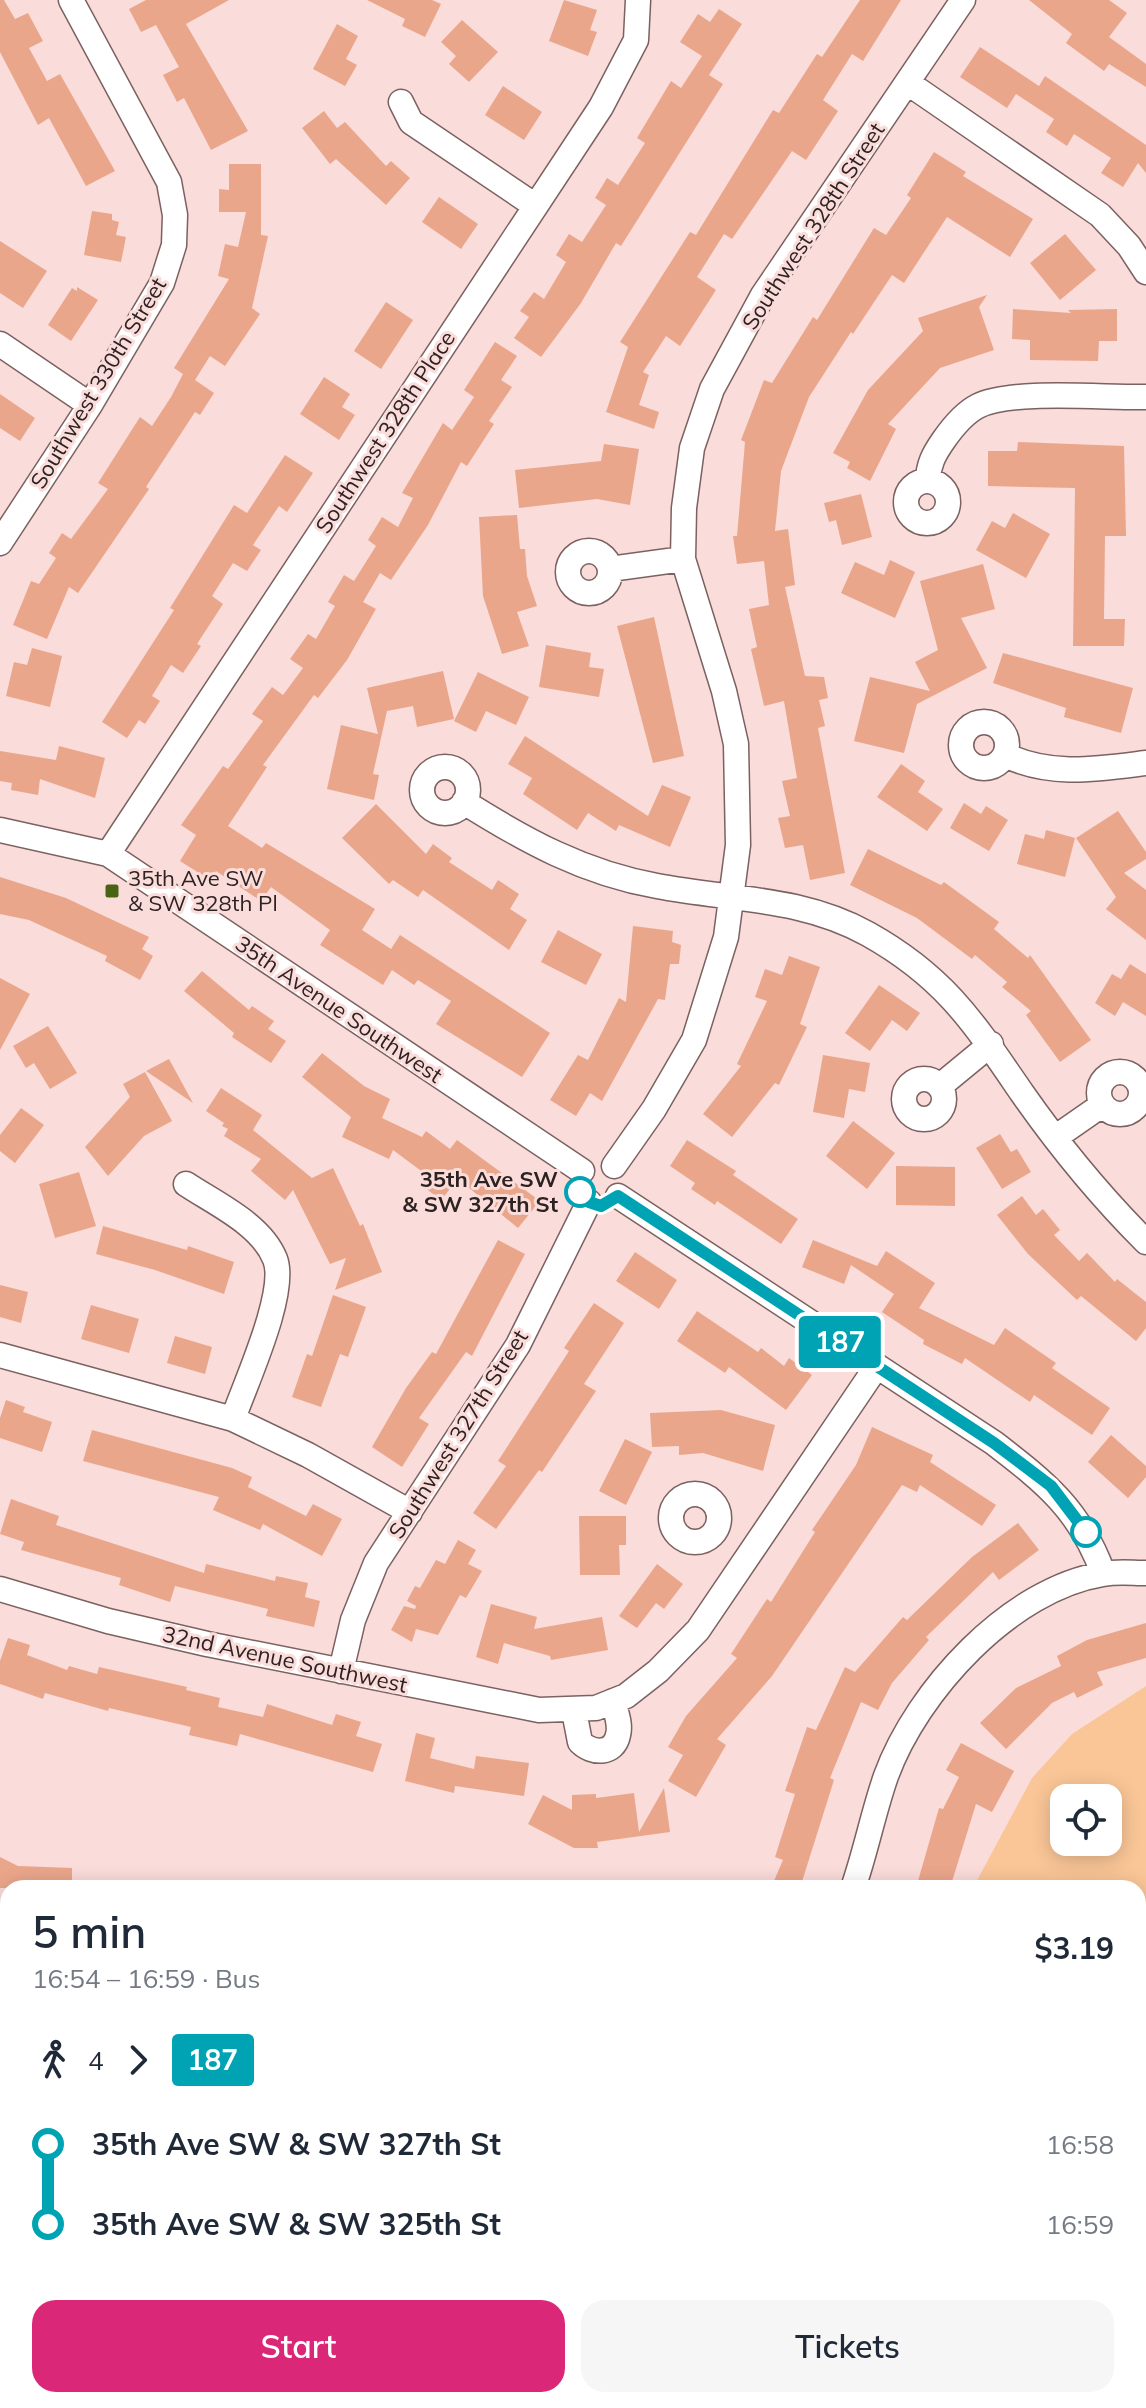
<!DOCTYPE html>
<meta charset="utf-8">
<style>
:root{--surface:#fff;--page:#f6f6f7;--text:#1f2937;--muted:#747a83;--accent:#db2777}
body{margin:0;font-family:Mulish,sans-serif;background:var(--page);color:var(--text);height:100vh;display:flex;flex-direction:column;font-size:30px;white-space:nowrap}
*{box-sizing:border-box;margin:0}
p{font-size:26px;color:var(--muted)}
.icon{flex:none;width:44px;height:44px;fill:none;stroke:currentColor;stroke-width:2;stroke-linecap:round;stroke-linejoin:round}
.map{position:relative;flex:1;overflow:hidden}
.sheet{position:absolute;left:0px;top:1880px;width:1146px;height:528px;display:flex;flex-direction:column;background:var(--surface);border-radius:24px 24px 0 0;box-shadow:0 4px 20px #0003}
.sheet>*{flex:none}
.badge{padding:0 16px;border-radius:6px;font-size:28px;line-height:52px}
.buttons{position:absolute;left:1050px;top:1784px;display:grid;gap:16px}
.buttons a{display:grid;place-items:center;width:72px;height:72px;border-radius:16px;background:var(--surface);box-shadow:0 4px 20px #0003;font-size:40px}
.map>.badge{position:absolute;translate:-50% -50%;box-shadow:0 0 0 4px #fff}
.legs{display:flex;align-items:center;gap:12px;height:88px;padding:0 32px;font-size:26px}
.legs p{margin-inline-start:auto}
.headline{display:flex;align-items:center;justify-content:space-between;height:136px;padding:0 32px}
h1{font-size:44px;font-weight:600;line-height:60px}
.cta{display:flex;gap:16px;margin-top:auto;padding:16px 32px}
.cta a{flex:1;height:92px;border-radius:24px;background:var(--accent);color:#fff;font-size:32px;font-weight:600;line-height:92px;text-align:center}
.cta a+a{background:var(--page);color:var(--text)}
ul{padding:0 32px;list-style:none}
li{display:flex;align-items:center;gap:28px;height:80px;font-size:30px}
li i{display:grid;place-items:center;width:12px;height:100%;margin:0 10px;background:currentColor}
li i::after{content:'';width:20px;height:20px;margin:-10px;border:6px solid;border-radius:50%;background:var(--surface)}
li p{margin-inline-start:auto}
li:first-child i{background:linear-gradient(#0000 50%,currentColor 0)}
li:last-child i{background:linear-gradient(currentColor 50%,#0000 0)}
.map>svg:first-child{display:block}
</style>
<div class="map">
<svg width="1146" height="2408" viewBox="0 0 1146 2408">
<rect width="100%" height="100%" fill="#fadcda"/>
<path fill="#fac697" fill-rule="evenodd" d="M1146 1686V1998L1138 2004V1888H973L1032 1778 1072 1734ZM1064 1798H1108V1842H1064Z
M8 2310V2400H751L739 2408H0V2313Z"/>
<path fill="#eaa68b" d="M0 0H4L15 19 28 13 43 41 29 48 47 81 60 74 115 171 86 186 49 118 38 125 0 52Z
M146 0H229L186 24 248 131 211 150 184 98 177 102 163 75 179 67 156 25 141 32 129 9Z
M367 0H432L441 4 425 37 402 26 405 19Z
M564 0 597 10 590 30 597 32 588 56 549 41Z
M860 0H901L863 61 852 54 823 100 838 111 806 160 792 151 732 239 724 234 697 277 716 290 680 346 666 336 643 372 649 375 639 405 659 412 654 429 606 412 628 347 620 342 690 232 696 235 773 110 779 113 817 54 822 57Z
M1029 0H1109L1127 13 1109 37 1146 64V87L1109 64 1104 71 1066 43 1072 34Z
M719 9 742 24 709 75 723 84 621 246 616 243 581 303 541 357 514 338 529 317 520 311 534 292 544 299 566 262 556 255 569 234 582 242 606 205 595 198 607 178 618 185 645 143 637 138 671 81 681 88 702 56 680 42 698 14 710 22Z
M462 20 498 52 469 82 449 64 456 56 441 42Z
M337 24 358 36 346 59 357 65 345 86 313 69Z
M980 47 1039 86 1045 76 1146 145V173L1138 163 1123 187 1101 173 1111 158 1074 134 1067 146 1046 132 1054 119 1016 94 1007 108 960 77Z
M503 86 542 112 524 140 485 115Z
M324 111 337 128 345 122 386 166 391 161 410 178 386 205 336 159 330 164 302 128Z
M934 152 966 172 963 176 1033 219 1010 257 947 217 904 283 892 275 853 334 851 332 809 397 781 471 775 531 788 529 795 585 785 587 805 676 824 677 828 698 819 700 825 726 818 728 845 873 810 880 803 845 785 848 778 818 790 816 782 781 797 778 784 701 764 706 751 649 757 647 749 609 769 605 764 561 737 564 733 536H737L745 442 741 440 764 380 772 383 813 317 817 320 874 228 886 235 911 198 907 195Z
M229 164H261V235L268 236 252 308 260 314 225 366 210 356 195 380 214 393 200 415 195 412 146 487 149 489 78 593 69 587 47 639 13 625 31 581 39 584 56 558 49 553 62 533 71 539 108 489 98 483 140 417 152 426 171 397 183 374 174 368 229 279 218 276 225 244 238 247 246 212H219V189L229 190Z
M439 197 478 224 461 249 422 222Z
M92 211 112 214V220L119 222 116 235 126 237 121 262 84 255Z
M1065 234 1096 270 1060 300 1030 263Z
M0 241 47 271 23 308 0 293Z
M77 287 98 300 71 341 48 325 72 288 77 291Z
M987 295 979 307 994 350 940 368 888 424 896 429 870 481 847 468 850 462 833 453 868 390 923 331 918 318Z
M386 302 413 320 381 369 354 351Z
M1013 309 1071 313 1068 310 1117 309V341H1099L1098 361 1030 360V340L1012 339Z
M495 342 517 356 501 380 512 387 489 421 494 424 467 466 461 462 428 525 391 580 380 573 363 602 376 609 347 660 318 698 314 695 263 765 267 767 228 826 262 848 266 843 375 909 362 930 391 949 400 935 550 1033 522 1077 436 1024 451 1001 418 980 414 985 392 970 383 985 320 945 330 930 271 887 261 901 216 871 210 880 180 861 196 835 181 825 223 766 228 769 263 721 252 714 272 687 283 695 303 668 290 659 308 634 316 639 335 606 328 602 344 575 354 581 376 546 368 540 382 517 398 527 413 498 402 493 443 423 452 430 474 397 464 390Z
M324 377 350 394 342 407 355 415 339 440 300 414Z
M0 394 35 418 20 441 0 428Z
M1018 442 1124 446 1126 536H1105L1104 619H1125L1124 646H1073L1075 488 988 486V451H1017Z
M604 444 639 449 630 505 597 499 519 508 515 470 601 461Z
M285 455 313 473 287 512 279 506 253 545 261 550 247 571 233 563 212 596 223 604 197 644 201 646 183 673 171 665 152 696 160 701 145 724 139 720 127 738 102 722 174 610 170 608 234 505 247 513Z
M861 494 872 537 842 545 836 520 829 522 824 503Z
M1013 513 1050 534 1026 578 976 550 992 521 1005 528Z
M517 515 520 549H525L527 576 537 606 517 612 529 646 502 654 483 596 479 517Z
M890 560 915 572 895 618 841 593 855 562 884 575Z
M983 564 995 609 961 618 987 668 917 704 904 753 854 741 870 677 930 691 915 662 938 650 920 581Z
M654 617 684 756 653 763 617 626Z
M546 645 591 653 589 667 604 669 599 697 539 687Z
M32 648 62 656 50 707 6 696 14 662 27 665Z
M1003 653 1133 688 1121 733 1064 717 1066 708 993 683Z
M443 671 454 719 417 727 413 706 387 711 373 774 379 775 374 800 327 789 341 725 378 734 367 688Z
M478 672 529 697 516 725 486 711 476 732 454 721Z
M525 736 648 816 662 785 691 797 670 847 619 825 616 831 588 813 577 830 523 794 532 778 508 764Z
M59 746 105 758 95 798 40 779 38 795 11 790 12 783 0 781V751L56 760Z
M901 764 925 781 918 792 943 809 927 831 877 797Z
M964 803 981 814 986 806 1008 820 989 851 950 828Z
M376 804 426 854 433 844 452 858 449 862 492 890 498 880 519 894 510 909 527 920 509 950 423 890 418 897 393 880 389 884 342 838Z
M1118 811 1146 852V859L1124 873 1146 890V940L1106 909 1116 897 1076 838Z
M1046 830 1075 838 1065 877 1017 864 1025 834 1044 839Z
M868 849 941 885 944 882 999 922 994 929 1028 958 1030 955 1091 1040 1060 1062 1026 1015 1031 1011 1002 987 1007 982 975 955 972 959 917 918 850 885Z
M0 877 66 898 149 937 142 949 153 956 140 980 105 961 107 956 29 920 0 914Z
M633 926 673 931 672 942 681 945 679 964H670L665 1000 658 999 602 1101 590 1093 576 1116 550 1100 578 1055 588 1060 619 998 626 1002Z
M558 930 602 954 586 985 541 962Z
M789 956 820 967 800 1024 807 1027 779 1085 775 1083 732 1137 703 1114 741 1066 737 1064 767 1001 755 997 765 969 782 975Z
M1130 964 1146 974V1016L1123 1002 1115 1016 1095 1003 1112 974 1121 979Z
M202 971 249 1010 252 1006 274 1021 268 1029 286 1041 271 1063 232 1037 234 1033 184 991Z
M0 978 30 994 0 1050Z
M879 985 920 1013 907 1031 892 1020 870 1051 845 1033Z
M48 1026 77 1073 50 1089 34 1063 26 1068 13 1046Z
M322 1053 364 1086 390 1099 382 1118 422 1137 426 1131 450 1149 457 1140 540 1201 518 1228 458 1179 441 1200 421 1185 428 1176 393 1150 389 1159 342 1137 351 1117 302 1077Z
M823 1055 870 1063 865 1092 849 1089 844 1118 813 1112Z
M169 1059 193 1103 146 1071Z
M145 1072 172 1121 144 1136 108 1176 85 1147 130 1097 123 1084Z
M221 1088 262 1115 253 1130 312 1178 333 1168 360 1226 363 1224 382 1272 335 1290 346 1258 330 1264 293 1190 285 1200 251 1171 261 1159 224 1136 228 1129 222 1126 224 1123 206 1111Z
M21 1108 44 1125 15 1163 0 1151V1135Z
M853 1121 895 1153 867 1189 826 1156Z
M1000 1134 1011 1152 1017 1149 1031 1172 1002 1189 976 1148Z
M687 1140 736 1171 733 1175 798 1219 781 1244 717 1201 715 1205 691 1189 695 1183 670 1166Z
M896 1166 955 1167V1206L896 1205Z
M79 1172 96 1226 55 1238 39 1184Z
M1022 1196 1036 1215 1043 1209 1060 1230 1054 1235 1079 1261 1087 1253 1115 1282 1117 1279 1146 1302V1328L1136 1341 1081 1296 1077 1300 1028 1254 997 1215Z
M103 1226 187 1250 188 1246 234 1262 224 1294 155 1270 96 1254Z
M498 1240 525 1254 472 1356 466 1352 419 1418 429 1424 402 1467 372 1447 406 1388 432 1352 436 1354Z
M813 1240 877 1266 886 1251 935 1283 919 1308 994 1345 1005 1328 1056 1363 1052 1368 1110 1408 1092 1435 1034 1395 1030 1402 965 1358 962 1364 923 1344 924 1340 882 1312 894 1294 851 1265 844 1284 802 1267Z
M635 1252 677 1280 659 1309 616 1281Z
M0 1285 28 1292 21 1323 0 1317Z
M333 1295 366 1307 348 1357 340 1354 321 1407 292 1397 307 1354 312 1356Z
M594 1303 624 1323 584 1384 596 1391 542 1472 539 1470 496 1529 473 1513 506 1466 498 1461 569 1351 564 1348Z
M91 1305 139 1319 129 1353 81 1339Z
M697 1311 758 1352 761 1348 784 1366 789 1358 812 1375 786 1410 729 1367 725 1373 677 1341Z
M175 1336 212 1347 205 1374 167 1363Z
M6 1400 25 1407 23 1412 52 1422 42 1452 0 1438V1418Z
M721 1410 775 1425 763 1471 703 1453 679 1455V1446L652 1447 650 1413Z
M872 1427 933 1455 930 1462 996 1505 982 1526 920 1485 917 1492 902 1485 772 1676 717 1739 726 1745 696 1797 668 1781 683 1755 668 1747 686 1716 737 1658 731 1654 767 1599 771 1602 815 1532 812 1530 856 1465Z
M92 1430 232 1468 252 1477 248 1487 306 1516 313 1504 342 1519 322 1556 263 1524 260 1530 213 1510 219 1497 83 1461Z
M1111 1435 1146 1466V1477L1128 1498 1088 1462Z
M625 1439 652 1452 626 1505 599 1491Z
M11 1499 59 1516 56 1525 204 1573 206 1564 275 1581 276 1576 308 1583 305 1597 320 1601 314 1627 266 1616 268 1609 175 1586 170 1602 119 1585 121 1578 21 1550 24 1542 0 1534Z
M579 1516H626V1545H619L620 1575H580Z
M1018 1523 1039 1550 999 1580 993 1572 926 1637 929 1640 892 1683 878 1710 861 1702 830 1778 834 1780 800 1888H771L783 1860 775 1857 795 1794 785 1791 807 1727 816 1730 845 1667 855 1672 903 1617 907 1620 972 1557Z
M458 1540 476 1550 468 1564 482 1571 466 1598 460 1595 438 1635 416 1629 412 1642 391 1630 404 1606 415 1609 416 1606 407 1601 415 1586 420 1588 436 1560 445 1564Z
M657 1564 683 1584 664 1609 656 1603 637 1628 619 1616Z
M491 1604 537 1617 534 1629 602 1617 608 1650 551 1660 550 1656 504 1643 498 1664 476 1657Z
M1146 1623V1658L1097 1672 1103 1685 1077 1698 1074 1692 1052 1703 1006 1749 980 1723 1016 1688 1061 1666 1057 1656 1087 1640Z
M8 1638 30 1645 27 1655 67 1670 69 1666 97 1674 99 1667 187 1687 186 1690 220 1698 218 1707 263 1717 267 1704 332 1725 336 1714 361 1722 356 1736 382 1744 373 1772 240 1734 237 1746 189 1735 191 1727 109 1708 108 1711 45 1693 43 1699 0 1684V1661Z
M416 1733 435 1738 430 1758 474 1769 476 1756 529 1763 524 1796 455 1786 454 1793 405 1781Z
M961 1743 1014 1771 992 1812 976 1804 950 1888H916L939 1808 943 1809 959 1777 946 1770Z
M664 1788 670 1832 597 1842 598 1848H574L528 1824 543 1795 572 1810V1795L596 1794V1798L634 1793 639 1832Z
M0 1857 18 1866 72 1868V1888H0Z"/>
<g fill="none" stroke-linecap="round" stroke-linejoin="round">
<defs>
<path id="lane" d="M1138 1989 1146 1985
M711 2408 718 2400"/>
<path id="street" d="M908 83 1100 215 1129 246 1146 272
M401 102 411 122 534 205
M0 344 90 405
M906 502a21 21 0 1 1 42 0a21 21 0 1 1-42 0Z
M928 481C928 465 934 454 943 441 952 428 964 413 978 406 1012 389 1105 398 1146 397
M0 543 90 405 162 283 174 245 175 215 169 182 71 0
M568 572a21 21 0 1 1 42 0a21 21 0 1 1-42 0Z
M610 569 683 559
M961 745a23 23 0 1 1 46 0a23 23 0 1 1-46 0Z
M1005 755C1051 777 1097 769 1146 763
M422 790a23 23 0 1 1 46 0a23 23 0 1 1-46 0Z
M464 802C526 841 584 873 657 886 730 900 802 897 868 934 945 977 974 1023 1022 1093 1059 1146 1100 1196 1146 1242
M0 830 108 854 582 1171
M108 854 601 107 636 40 638 0
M1099 1093a21 21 0 1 1 42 0a21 21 0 1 1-42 0Z
M904 1099a20 20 0 1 1 40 0a20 20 0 1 1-40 0Z
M940 1086 991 1044
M1056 1137 1102 1105
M614 1166 654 1109 694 1040 726 937 738 845 736 744 724 691 683 559 684 508 692 448 712 389 763 295 963 0
M186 1184C216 1204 261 1224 275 1259 288 1292 245 1384 233 1419
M618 1196 994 1443C1046 1483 1080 1510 1103 1573
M0 1355 233 1419 308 1455 410 1512
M671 1518a24 24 0 1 1 48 0a24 24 0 1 1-48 0Z
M0 1589 108 1621 207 1644 539 1710 596 1708 626 1696 658 1671 698 1630 877 1366
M341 1671 353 1620 376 1563 518 1345 589 1202
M574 1711 580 1742C592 1754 614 1755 618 1735 621 1725 616 1712 613 1701
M853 1888C866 1851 873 1813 886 1776 917 1691 1010 1589 1103 1574 1117 1571 1132 1573 1146 1573
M0 1956 8 1961
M0 2177 8 2176
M1138 2210 1146 2200
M0 2297 8 2294
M846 2400 851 2408
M1011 2400 1017 2408
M938 2408 948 2400"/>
</defs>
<use href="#lane" stroke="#7b6160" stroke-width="15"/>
<use href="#street" stroke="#7b6160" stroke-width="27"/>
<use href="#lane" stroke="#fff" stroke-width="12"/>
<use href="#street" stroke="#fff" stroke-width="24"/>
</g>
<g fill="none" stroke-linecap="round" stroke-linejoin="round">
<defs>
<path id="line-1" d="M580 1192 589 1202 601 1206 618 1196 994 1443 1051 1486 1086 1532"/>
</defs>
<use href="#line-1" stroke="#fff" stroke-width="18"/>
<use href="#line-1" stroke="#00a3b4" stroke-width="12"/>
</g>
<rect fill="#496314" stroke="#fadcda" stroke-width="3" x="104" y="883" width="16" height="16" rx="4"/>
<g fill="#fff" stroke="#00a3b4" stroke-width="4">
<circle cx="580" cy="1192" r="14"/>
<circle cx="1086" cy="1532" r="14"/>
</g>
<g text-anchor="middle" stroke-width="6" stroke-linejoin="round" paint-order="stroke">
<g font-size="22" fill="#2d2222" stroke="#fadcda">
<text transform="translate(813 226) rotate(-57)" y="8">Southwest 328th Street</text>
<text transform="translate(98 383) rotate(-59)" y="8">Southwest 330th Street</text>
<text transform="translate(385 432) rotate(-57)" y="8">Southwest 328th Place</text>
<text transform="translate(339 1009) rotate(34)" y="8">35th Avenue Southwest</text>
<text transform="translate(458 1434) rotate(-58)" y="8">Southwest 327th Street</text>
<text transform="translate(285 1659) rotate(12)" y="8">32nd Avenue Southwest</text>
</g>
<g font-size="22" fill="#2d2222" stroke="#fadcda" text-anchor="start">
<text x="128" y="886">35th Ave SW<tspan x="128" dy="25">&amp; SW 328th Pl</tspan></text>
</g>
<g font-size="22" font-weight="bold" fill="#2d2222" stroke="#fadcda" text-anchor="end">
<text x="558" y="1187">35th Ave SW<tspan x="558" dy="25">&amp; SW 327th St</tspan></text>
</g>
</g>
</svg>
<div class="buttons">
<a><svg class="icon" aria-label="locate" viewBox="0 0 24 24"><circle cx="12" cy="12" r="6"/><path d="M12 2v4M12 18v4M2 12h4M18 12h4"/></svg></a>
</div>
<b class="badge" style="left:840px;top:1342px;background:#00a3b4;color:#fff">187</b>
<section class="sheet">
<div class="headline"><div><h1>5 min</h1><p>16:54 – 16:59 · Bus</p></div><b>$3.19</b></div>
<div class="legs"><svg class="icon" aria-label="walk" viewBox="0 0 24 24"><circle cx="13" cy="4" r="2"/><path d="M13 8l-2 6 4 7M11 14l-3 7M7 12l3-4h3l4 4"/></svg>4<svg class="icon" aria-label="forward" viewBox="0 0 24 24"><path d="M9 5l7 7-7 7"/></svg><b class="badge" style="background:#00a3b4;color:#fff">187</b></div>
<ul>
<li><i style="color:#00a3b4"></i><b>35th Ave SW &amp; SW 327th St</b><p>16:58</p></li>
<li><i style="color:#00a3b4"></i><b>35th Ave SW &amp; SW 325th St</b><p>16:59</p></li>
</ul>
<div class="cta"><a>Start</a><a>Tickets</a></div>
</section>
</div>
